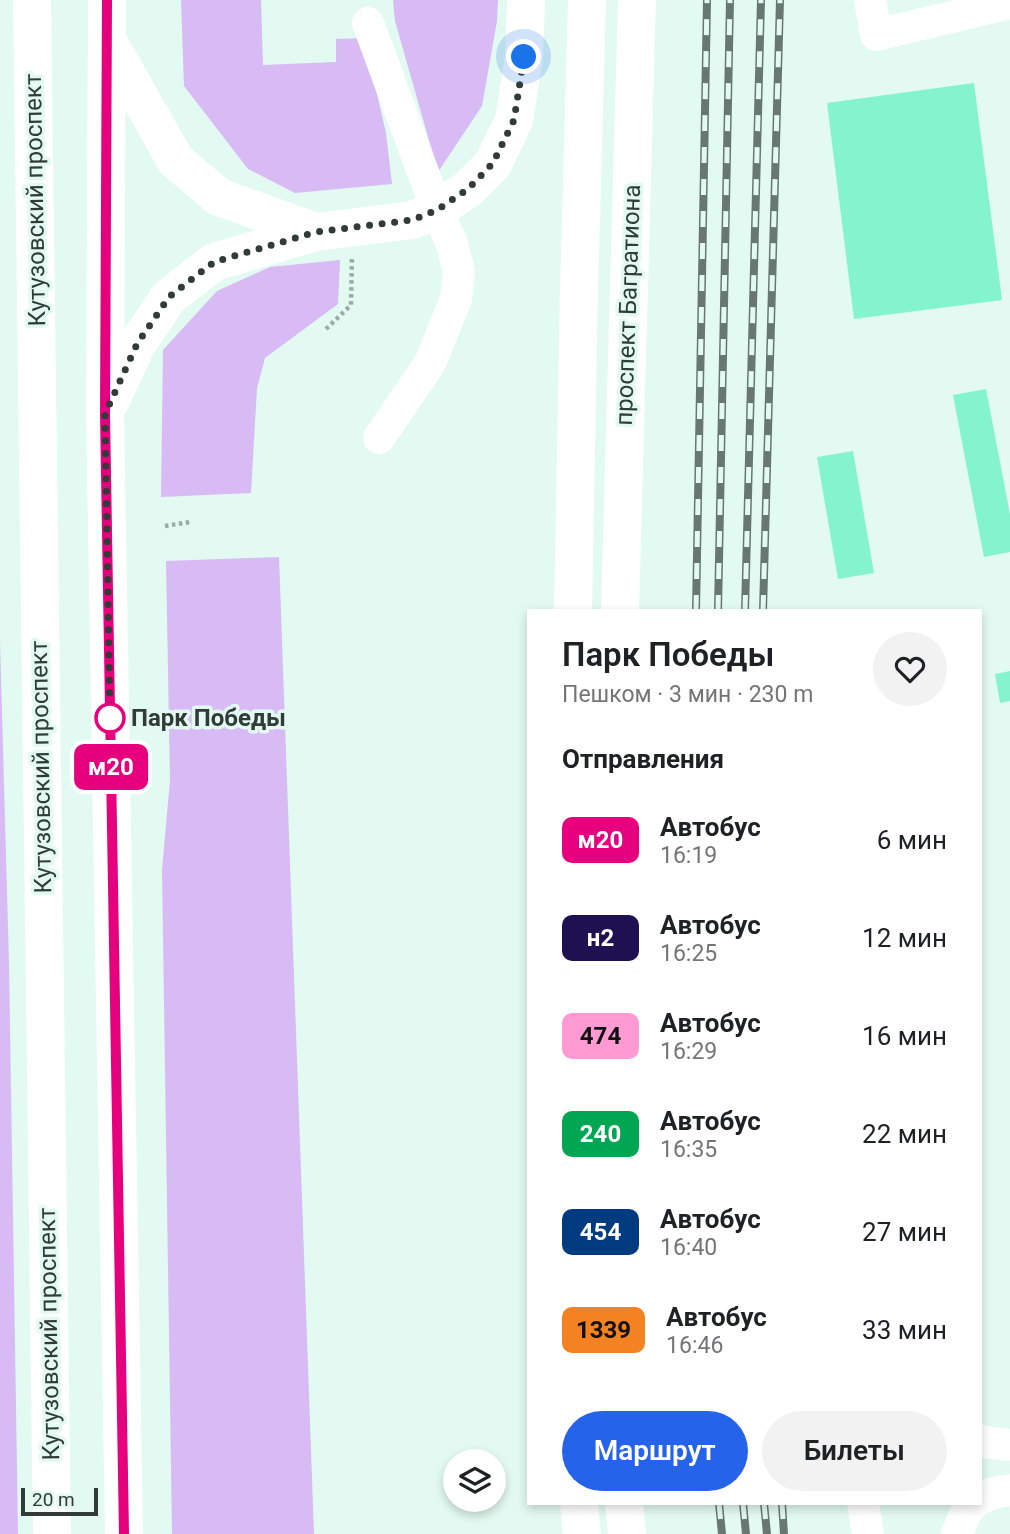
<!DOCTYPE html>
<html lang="ru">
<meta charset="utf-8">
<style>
:root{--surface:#fff;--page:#f2f2f2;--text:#202124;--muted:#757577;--accent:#2563eb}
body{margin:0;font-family:Roboto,sans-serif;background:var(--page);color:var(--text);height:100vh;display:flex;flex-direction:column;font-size:26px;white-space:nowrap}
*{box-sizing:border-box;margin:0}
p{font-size:23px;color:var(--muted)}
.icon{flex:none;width:38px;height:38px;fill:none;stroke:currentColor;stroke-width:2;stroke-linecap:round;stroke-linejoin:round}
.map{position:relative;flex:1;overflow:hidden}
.side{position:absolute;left:527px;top:609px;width:455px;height:896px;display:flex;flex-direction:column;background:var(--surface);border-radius:0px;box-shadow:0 4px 10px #0003}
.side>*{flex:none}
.badge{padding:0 14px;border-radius:10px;font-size:24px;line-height:46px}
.tools{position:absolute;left:443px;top:1449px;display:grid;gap:14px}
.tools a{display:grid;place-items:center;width:63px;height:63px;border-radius:50%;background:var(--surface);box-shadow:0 4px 10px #0003;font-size:35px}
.scale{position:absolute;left:21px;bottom:18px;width:77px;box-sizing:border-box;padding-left:7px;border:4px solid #313b37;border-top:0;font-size:19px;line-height:24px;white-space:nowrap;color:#313b37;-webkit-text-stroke:5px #e2faf1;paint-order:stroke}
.you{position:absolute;width:35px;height:35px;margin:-18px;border:5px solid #fff;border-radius:50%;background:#1a73e8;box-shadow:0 0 0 10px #1a73e833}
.map>.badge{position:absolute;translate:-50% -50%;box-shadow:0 0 0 4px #fff}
h2{padding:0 35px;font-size:26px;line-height:63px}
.round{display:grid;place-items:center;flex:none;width:74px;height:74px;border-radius:37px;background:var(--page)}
.headline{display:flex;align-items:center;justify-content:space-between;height:119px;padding:0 35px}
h1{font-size:33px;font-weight:600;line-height:52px}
.primary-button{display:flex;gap:14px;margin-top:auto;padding:14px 35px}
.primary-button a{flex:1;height:80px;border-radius:42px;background:var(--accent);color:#fff;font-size:28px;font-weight:600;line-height:80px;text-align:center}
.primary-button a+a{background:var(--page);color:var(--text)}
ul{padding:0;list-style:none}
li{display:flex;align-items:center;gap:21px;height:98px;padding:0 35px}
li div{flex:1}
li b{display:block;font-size:26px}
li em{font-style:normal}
li .badge{min-width:77px;font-weight:700;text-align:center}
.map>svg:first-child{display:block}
</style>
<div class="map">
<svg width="1010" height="1534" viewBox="0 0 1010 1534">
<rect width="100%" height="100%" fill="#e2faf1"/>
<path fill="#d8baf5" d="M181 0H261L263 65 336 62V39L364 38 386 133 392 184 295 193 248 169 184 86Z
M393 0H498L497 21 482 106 438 172 395 21Z
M340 260 338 304 265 358 257 388 251 493 161 497 163 350 217 291 270 267Z
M279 557 314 1534H172L162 870 170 780 166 561Z
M0 641 9 963 18 1534H0Z"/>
<path fill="#84f4cf" d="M974 83 1002 300 854 319 827 103Z
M986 389 1010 514V552L984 557 953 395Z
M853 451 874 573 838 579 817 457Z
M1010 671V701L1000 703 995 674Z"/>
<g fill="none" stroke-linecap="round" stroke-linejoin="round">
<path stroke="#9aaca5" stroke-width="4.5" stroke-dasharray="3.5 3.5" stroke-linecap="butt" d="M326 329 351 305 352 257
M165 526 190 522"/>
<path stroke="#fff" stroke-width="32" d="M870 0 876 35 1010 3
M368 23 437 210 452 244 459 271 456 299 430 363 379 438
M980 1440 985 1442 1010 1445
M980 1499 993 1493 1010 1490
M863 1503 868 1534
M957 1534 966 1512 974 1503"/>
<path stroke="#fff" stroke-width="38" d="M32 0 52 1534
M107 0 105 413 124 1534
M109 43 176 161 219 197 316 232
M110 402 137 344 169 297 214 262 316 232 412 220 437 210 468 189 493 164 514 120 524 57 526 0
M573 611 579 291 587 0
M620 611 637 0
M579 1503 582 1534
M624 1503 627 1534"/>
<defs>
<path id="rail" d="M696 611 707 0
M718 611 730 0
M745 611 761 0
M763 611 780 0
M719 1503 722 1534
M743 1503 746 1534
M764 1503 767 1534
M782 1503 784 1534"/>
</defs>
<use href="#rail" stroke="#697772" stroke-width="8"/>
<use href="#rail" stroke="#e2faf1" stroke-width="5" stroke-dasharray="16" stroke-linecap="butt"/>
</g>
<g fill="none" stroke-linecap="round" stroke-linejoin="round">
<defs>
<path id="line" d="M107 0 105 414 124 1534"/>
</defs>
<use href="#line" stroke="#fff" stroke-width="16"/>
<use href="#line" stroke="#e6007e" stroke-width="10"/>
<path stroke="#313b37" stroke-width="7" stroke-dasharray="0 12.6" d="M110 718 105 414 137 344 169 297 214 262 316 232 412 220 437 210 468 189 493 163 514 120 524 57"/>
</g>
<circle fill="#fff" stroke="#e6007e" stroke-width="3.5" cx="110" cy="718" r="14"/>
<g text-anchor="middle" stroke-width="7" stroke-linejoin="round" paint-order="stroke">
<g font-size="24" fill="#313b37" stroke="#e2faf1">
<text transform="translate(35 200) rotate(-91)" y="8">Кутузовский проспект</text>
<text transform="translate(628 305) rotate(-88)" y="8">проспект Багратиона</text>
<text transform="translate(41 767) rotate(-91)" y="8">Кутузовский проспект</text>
<text transform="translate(49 1334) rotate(-91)" y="8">Кутузовский проспект</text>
</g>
<g font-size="24" font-weight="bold" fill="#313b37" stroke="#e2faf1" text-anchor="start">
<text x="131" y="726">Парк Победы</text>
</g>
</g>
</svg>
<div class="tools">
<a><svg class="icon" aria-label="layers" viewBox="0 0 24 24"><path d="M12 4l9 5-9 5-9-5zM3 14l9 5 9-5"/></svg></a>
</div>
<div class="scale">20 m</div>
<div class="you" style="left:524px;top:57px"></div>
<b class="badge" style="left:111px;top:767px;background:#e6007e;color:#fff">м20</b>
<section class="side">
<div class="headline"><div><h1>Парк Победы</h1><p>Пешком · 3 мин · 230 m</p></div><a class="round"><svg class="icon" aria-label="heart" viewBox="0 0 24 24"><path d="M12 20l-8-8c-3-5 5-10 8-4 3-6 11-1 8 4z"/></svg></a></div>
<h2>Отправления</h2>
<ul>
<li><span class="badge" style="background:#e6007e;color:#fff">м20</span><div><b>Автобус</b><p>16:19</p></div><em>6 мин</em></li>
<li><span class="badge" style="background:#1f1051;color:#fff">н2</span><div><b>Автобус</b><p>16:25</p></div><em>12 мин</em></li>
<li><span class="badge" style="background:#ff9ad2;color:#111">474</span><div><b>Автобус</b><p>16:29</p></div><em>16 мин</em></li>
<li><span class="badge" style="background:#00a651;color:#fff">240</span><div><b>Автобус</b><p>16:35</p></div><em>22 мин</em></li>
<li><span class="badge" style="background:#003b80;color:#fff">454</span><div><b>Автобус</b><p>16:40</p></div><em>27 мин</em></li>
<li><span class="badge" style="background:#f58220;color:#111">1339</span><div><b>Автобус</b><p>16:46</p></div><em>33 мин</em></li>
</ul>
<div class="primary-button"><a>Маршрут</a><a>Билеты</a></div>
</section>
</div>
